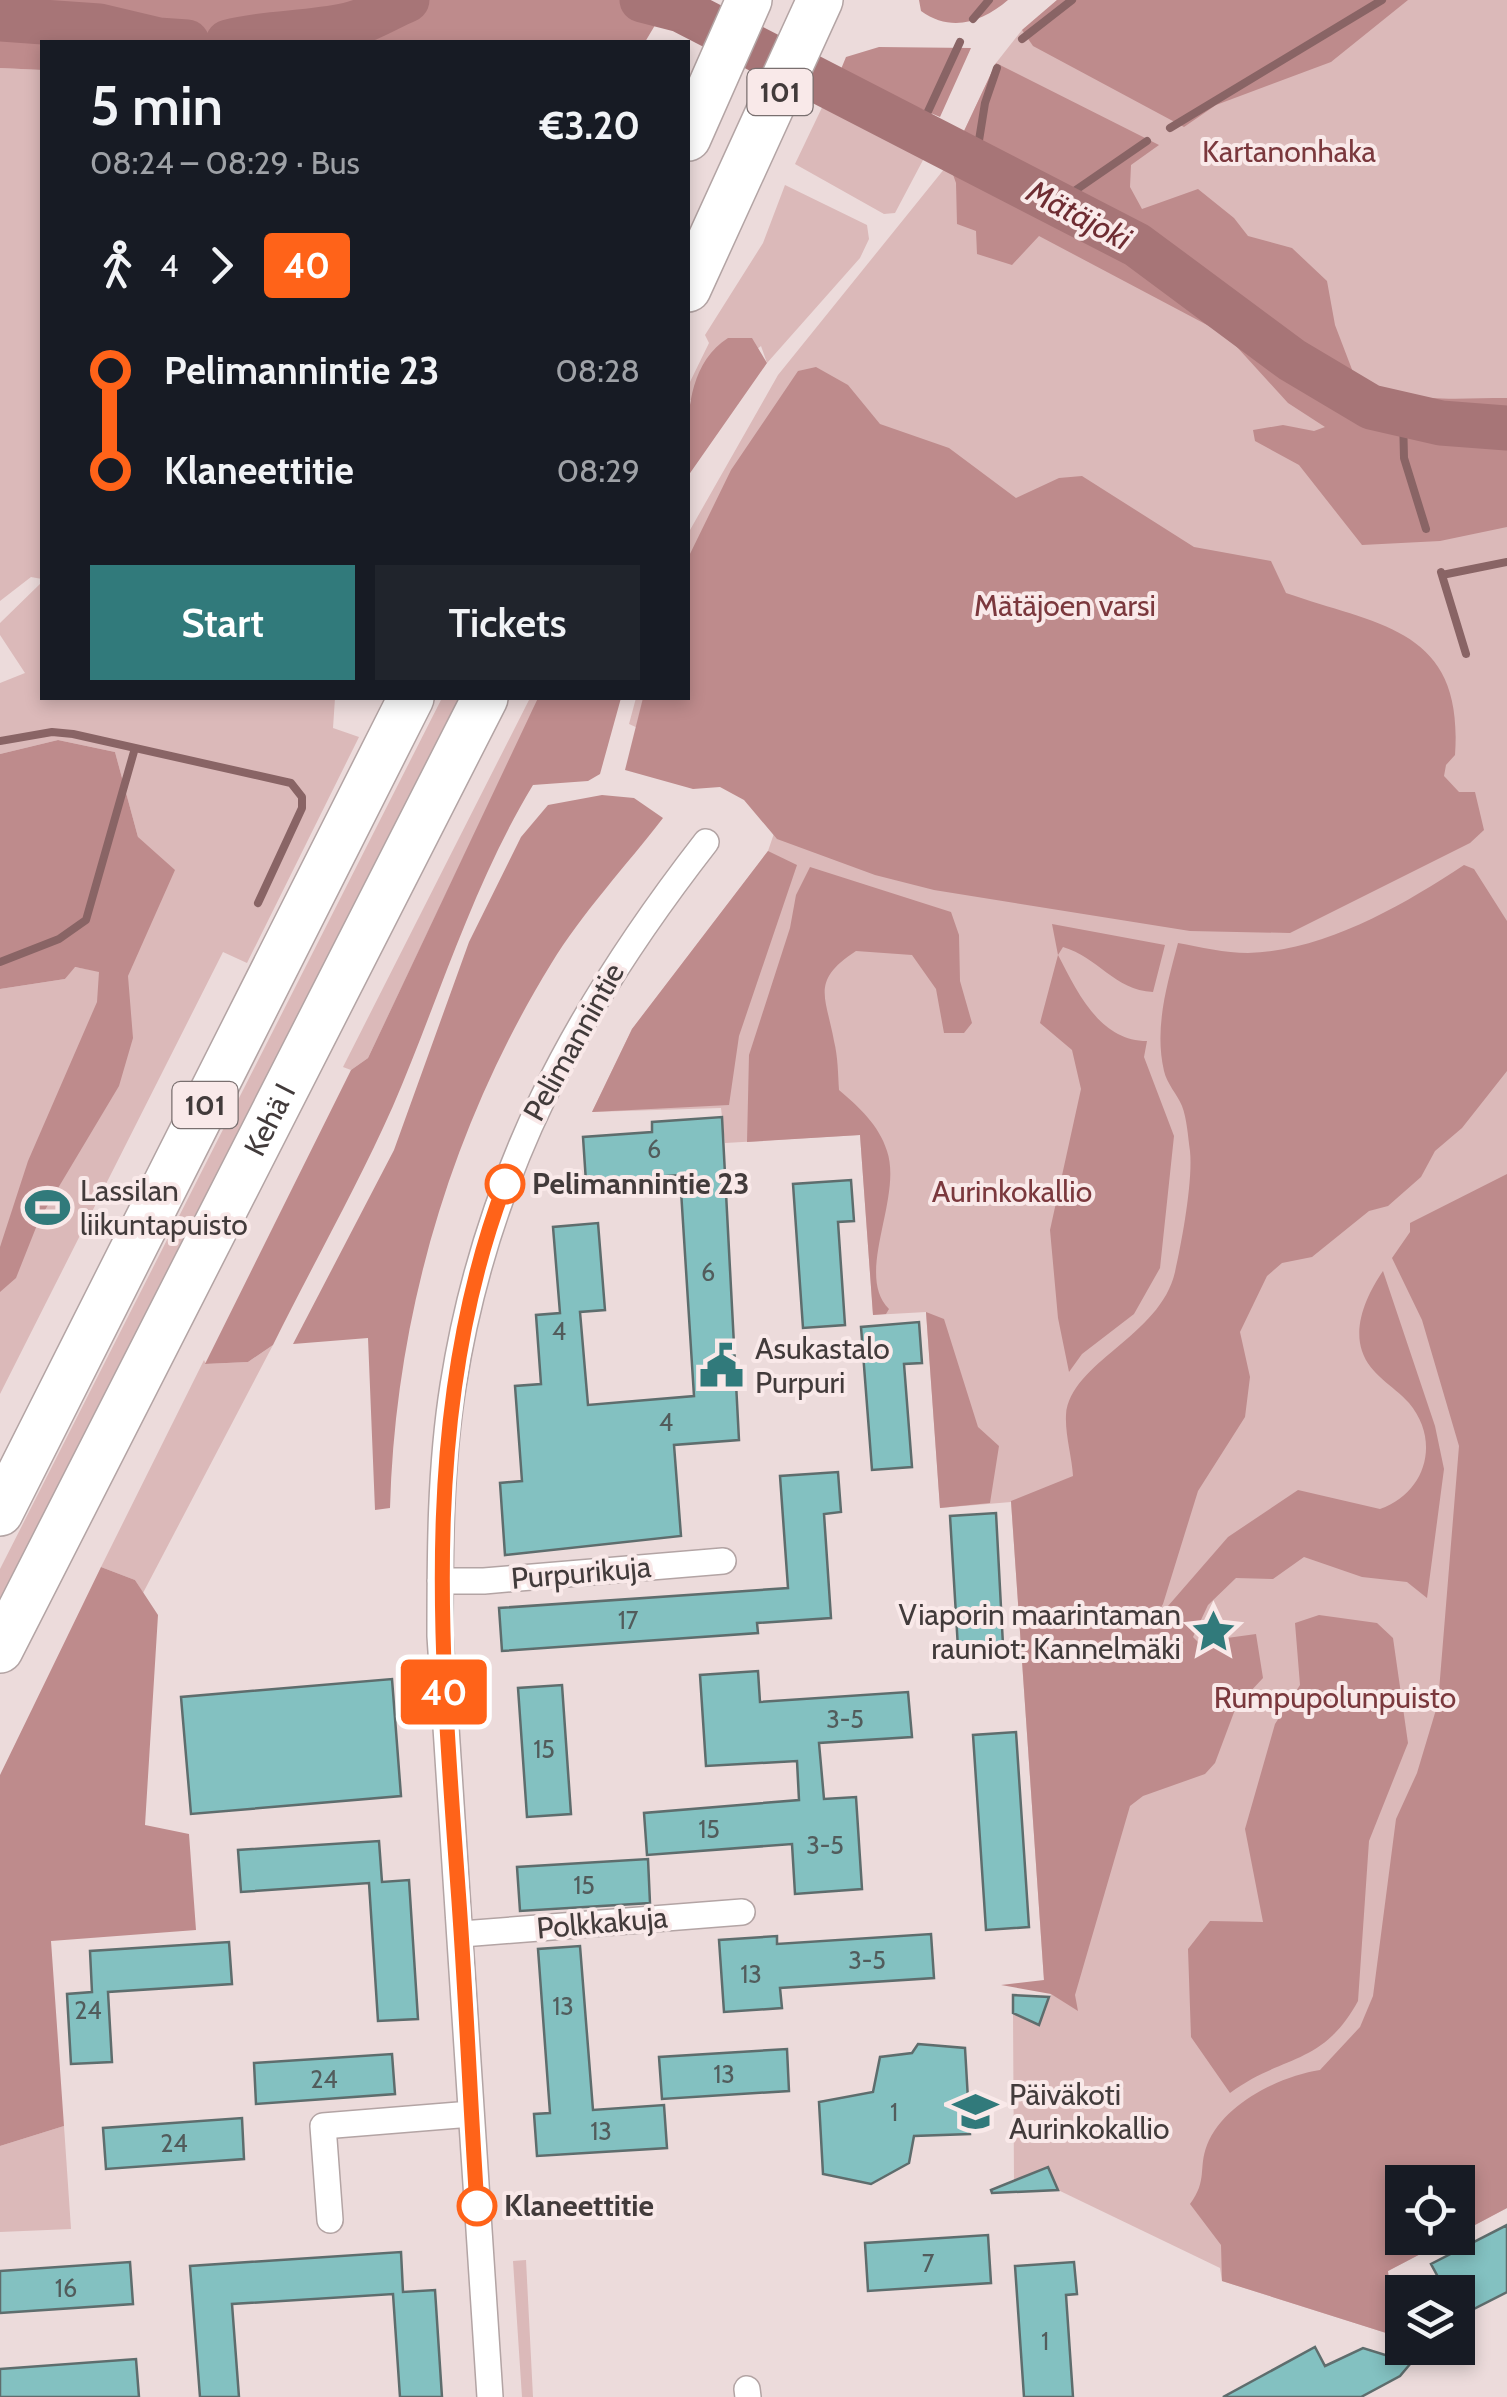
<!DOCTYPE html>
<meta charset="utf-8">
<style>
:root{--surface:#171b24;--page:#20242c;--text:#f1f3f6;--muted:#9ea1a6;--accent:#317a7b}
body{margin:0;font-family:Cabin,sans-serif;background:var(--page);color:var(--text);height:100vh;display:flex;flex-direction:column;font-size:38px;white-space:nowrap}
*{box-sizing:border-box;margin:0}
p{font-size:32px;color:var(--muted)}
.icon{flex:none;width:55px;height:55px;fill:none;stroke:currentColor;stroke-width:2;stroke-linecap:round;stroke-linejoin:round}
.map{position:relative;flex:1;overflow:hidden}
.drawer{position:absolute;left:40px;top:40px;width:650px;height:660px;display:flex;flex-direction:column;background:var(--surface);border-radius:0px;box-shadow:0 5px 15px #0003}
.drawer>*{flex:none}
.badge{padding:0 20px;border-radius:8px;font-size:35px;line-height:65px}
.controls{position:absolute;left:1385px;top:2165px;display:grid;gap:20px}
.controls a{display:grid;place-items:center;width:90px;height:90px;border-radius:0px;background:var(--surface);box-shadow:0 5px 15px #0003;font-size:50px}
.map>.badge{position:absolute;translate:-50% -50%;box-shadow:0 0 0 5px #fff}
.legs{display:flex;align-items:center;gap:15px;height:110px;padding:0 50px;font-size:32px}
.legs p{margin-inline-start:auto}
.overview{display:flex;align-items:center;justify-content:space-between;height:170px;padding:0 50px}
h1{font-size:55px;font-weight:600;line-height:75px}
.primary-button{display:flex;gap:20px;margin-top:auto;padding:20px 50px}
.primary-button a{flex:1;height:115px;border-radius:0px;background:var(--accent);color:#fff;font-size:40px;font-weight:600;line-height:115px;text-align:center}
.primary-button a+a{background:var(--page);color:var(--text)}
ul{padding:0 50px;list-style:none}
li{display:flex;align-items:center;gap:35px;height:100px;font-size:38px}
li i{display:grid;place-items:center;width:15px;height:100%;margin:0 12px;background:currentColor}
li i::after{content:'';width:25px;height:25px;margin:-12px;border:8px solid;border-radius:50%;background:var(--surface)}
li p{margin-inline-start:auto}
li:first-child i{background:linear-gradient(#0000 50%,currentColor 0)}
li:last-child i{background:linear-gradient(currentColor 50%,#0000 0)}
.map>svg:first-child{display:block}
</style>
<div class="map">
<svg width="1507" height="2397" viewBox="0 0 1507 2397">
<rect width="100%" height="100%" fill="#ecdbdb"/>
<path fill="#dbb9b9" d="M1057 0H1507V2208L1458 2234V2182H1402V2238H1451L1388 2271C1390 2298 1402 2307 1402 2338L1222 2281 1220 2268 1058 2190 1047 2167 1014 2181 1013 2013 1039 2025 1051 1994 1044 1981 1011 1502 940 1508 926 1312 873 1315 860 1135 725 1143 721 1108 592 1112 632 1029 768 851 782 810 713 762 629 724 636 698H688L690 530 778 375 949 163 996 63 1022 30Z
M0 68 42 70V579L31 577 0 601Z
M827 97 931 145 895 213 884 214 795 164Z
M785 185 867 225 869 239 860 258 767 363 761 346 688 402V386L709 343 705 335 763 243Z
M42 582V698H335L333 728 359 737 247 963 223 952 0 1394V989L65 979 74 967 128 976 138 837 115 752 58 740 0 754V683L25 673 0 635V623Z
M442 698H459L0 1605V1569Z
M530 698H539L368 1058 351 1070 343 1067Z
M273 1345 143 1593 135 1580 101 1567 204 1360 206 1364 248 1362Z
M64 2126 71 2229 0 2232V2146Z
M526 2260 533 2397H522L513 2261Z"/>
<path fill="#be8b8c" d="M0 0H670L645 42H42V70L0 68Z
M919 0H1008C982 22 952 33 921 11Z
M1057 0H1408L1331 62 1216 105 1184 127 1033 46 1022 30Z
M879 47 971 48 940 117 839 74 846 57Z
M996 63 1159 145 1131 165 1130 187 1142 209 1198 189 1234 218 1248 236 1292 248 1327 281 1335 325 1356 380C1405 404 1454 398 1507 398V527L1440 541 1362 545 1299 465 1255 441 1253 430 1283 425 1314 431 1325 427 1288 403 1226 335 1039 236 1012 265 977 254 976 231 957 224 956 183 949 163Z
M728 338H752L767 363 688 476C687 430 683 367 728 338Z
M816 367 848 385 880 424 949 448 1016 498 1059 478 1082 476 1194 547 1271 561 1286 593C1380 626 1464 628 1455 755L1446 765 1444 776 1459 792H1475L1484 830 1470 843 1290 933 1190 931 934 890 875 875 777 839 744 800 720 787 693 789 625 770 643 698H688V558L731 470 798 371Z
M538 698H621L600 774 588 781 533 785C472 886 439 999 393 1106 357 1187 312 1266 273 1345L248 1362 205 1364 351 1070 368 1058Z
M58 740 115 752 138 837 175 870 128 976 133 1038 119 1086 39 1220 16 1278 0 1292V1247L28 1161 97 1002 99 972 75 967 65 979 0 989V754Z
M602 795 634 798 663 818C626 866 582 913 551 964 451 1127 395 1317 390 1508L375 1510 368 1338 293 1344 394 1150 469 942 521 837 548 805Z
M768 851 797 865 739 1036 729 1105 592 1112 632 1029Z
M1464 865 1474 869 1507 921V1071L1462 1128 1435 1151 1421 1177 1388 1206 1369 1211 1312 1257 1282 1263 1267 1276 1240 1332 1250 1377 1245 1417 1198 1491 1163 1604 1148 1629 1228 1537 1298 1490 1380 1509C1426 1493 1441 1441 1409 1403 1393 1385 1370 1375 1362 1351 1353 1324 1368 1293 1383 1271L1435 1426 1444 1469 1427 1598 1407 1582 1362 1577 1304 1557 1273 1579 1236 1578 1208 1605 1193 1637 1198 1642 1256 1634 1263 1678 1236 1707 1215 1763 1205 1774 1143 1796 1130 1806 1075 1995 1078 2011 1051 1994 1001 1985 1044 1980 1011 1501 1073 1476C1072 1457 1065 1435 1066 1415 1070 1362 1160 1337 1175 1272 1182 1241 1193 1181 1190 1151 1188 1137 1187 1119 1182 1106 1177 1094 1167 1084 1164 1071 1154 1028 1167 985 1178 943 1200 947 1225 953 1248 953 1324 951 1402 906 1464 865Z
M810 867 951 912 959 935 960 981 972 1023 964 1033H944L936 989 912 955 856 951C810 981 826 996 834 1041 838 1057 838 1074 839 1090 859 1107 879 1125 887 1151 903 1198 854 1275 889 1309L886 1314 873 1315 860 1135 747 1142 749 1055 790 928 796 895Z
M1052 924 1165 945 1153 992C1114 990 1098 957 1063 947L1058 955C1077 991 1099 1041 1147 1041L1144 1057 1174 1136 1160 1268 1134 1314 1082 1354 1069 1372 1058 1318 1050 1230 1081 1089 1072 1050 1040 1023 1058 955Z
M1507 1174V2208L1458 2234V2182H1402V2238H1451L1388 2271C1390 2298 1403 2307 1402 2338L1222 2281 1221 2245 1190 2204C1208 2180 1198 2168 1207 2145 1223 2104 1280 2076 1320 2070L1360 2027 1373 1996 1396 1819 1417 1773 1438 1703 1459 1446 1422 1320 1392 1258 1410 1232V1223Z
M926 1312 944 1319 978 1427 999 1446 990 1503 940 1508Z
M101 1567 135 1580 158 1615 145 1825 189 1834 196 1930 51 1941 64 2126 0 2146V1775Z
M1319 1615 1377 1623 1393 1638 1408 1743 1369 1841 1358 2001C1322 2067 1282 2054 1230 2093L1191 2037 1188 1949 1210 1921 1263 1922 1245 1829 1275 1724 1300 1685 1295 1623Z"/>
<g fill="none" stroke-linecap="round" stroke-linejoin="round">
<path stroke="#896465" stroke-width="8" d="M973 19 989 0
M1022 39 1072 0
M1170 128 1382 0
M919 131 960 42
M976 159 985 103 997 68
M1054 205 1147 141
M1403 417 1404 458 1426 529
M1441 572 1466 654
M1442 575 1507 562
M0 741 52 732 73 734 291 783 302 797V808L258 903
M0 962 59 939 86 920 135 748"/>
<path stroke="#a77577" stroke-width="45" d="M642 0 681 10 1137 245 1292 360 1371 407 1441 423 1507 428
M0 19 99 26 158 40 187 42
M228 42C267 32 307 34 348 25 368 21 388 8 407 0"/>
</g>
<path fill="#83c1c1" stroke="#5e6d6d" stroke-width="2.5" d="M722 1117 739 1440 674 1445 681 1536 505 1555 500 1483 522 1481 515 1386 541 1384 536 1315 560 1313 553 1227 598 1223 605 1310 580 1312 588 1405 694 1396 680 1175 586 1182 583 1137 652 1132V1122Z
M851 1180 854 1221 838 1222 845 1325 803 1328 793 1184Z
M919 1322 922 1363 904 1364 912 1467 872 1470 861 1327Z
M838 1472 841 1512 824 1514 831 1618 757 1623 758 1633 502 1651 499 1608 788 1588 780 1476Z
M996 1513 1003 1645 958 1648 950 1516Z
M758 1671 760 1702 908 1692 912 1737 819 1743 824 1799 856 1797 862 1889 795 1894 792 1844 647 1855 644 1813 799 1800 797 1761 706 1766 700 1675Z
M392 1679 401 1796 191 1814 181 1697Z
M562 1685 571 1814 527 1817 518 1688Z
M1016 1732 1029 1927 986 1930 973 1735Z
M379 1841 382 1882 409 1880 418 2019 378 2021 369 1883 241 1892 238 1850Z
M648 1859 650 1903 520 1911 517 1867Z
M931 1934 934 1978 780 1988 782 2008 724 2012 719 1940 777 1936V1944Z
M229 1942 232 1984 108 1992 112 2062 71 2064 67 1994 92 1992 90 1951Z
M580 1946 593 2110 664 2105 667 2148 537 2156 534 2114 550 2113 538 1949Z
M1013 1995 1049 1997 1039 2025 1013 2013Z
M918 2044 965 2048 970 2134 914 2136 909 2163 871 2184 823 2174 819 2102 873 2092 880 2057 912 2053Z
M787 2049 789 2091 662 2099 659 2057Z
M392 2054 395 2094 256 2104 254 2063Z
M242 2118 244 2159 106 2169 103 2128Z
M1048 2167 1058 2190 992 2193 991 2190Z
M1507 2225V2292L1458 2317V2292H1408L1438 2277 1431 2264Z
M988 2235 991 2283 868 2291 865 2243Z
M401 2252 403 2292 435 2290 442 2397H400L393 2294 232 2304 239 2397H200L190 2266Z
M130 2262 133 2304 0 2313V2271Z
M1074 2262 1077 2294 1066 2295 1073 2397H1024L1015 2266Z
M1315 2347 1325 2366 1363 2348 1411 2363 1400 2376 1361 2397H1223Z
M136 2359 139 2397H0V2369Z"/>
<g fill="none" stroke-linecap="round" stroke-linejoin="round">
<defs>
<path id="street" d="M440 1581H484L723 1561
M462 1934 742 1912
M330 2220 323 2126 471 2114
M747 2389 748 2397
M490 2397 440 1636C440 1553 440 1468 453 1386 486 1175 576 1009 706 842"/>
<g id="highway">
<path d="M688 138 749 0"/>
<path d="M688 289 820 0"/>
<path d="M0 1513 411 698"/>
<path id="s1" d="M0 1650 485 698"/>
</g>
</defs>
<use href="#street" stroke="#b3a4a4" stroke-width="28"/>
<use href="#highway" stroke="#b3a4a4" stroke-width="48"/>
<use href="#street" stroke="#fff" stroke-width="25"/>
<use href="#highway" stroke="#fff" stroke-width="45"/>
</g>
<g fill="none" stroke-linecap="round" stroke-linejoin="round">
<defs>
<path id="line-1" d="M477 2206C470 2100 466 1994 458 1888 441 1652 419 1411 505 1184"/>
</defs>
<use href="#line-1" stroke="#fff" stroke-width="22"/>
<use href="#line-1" stroke="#ff6319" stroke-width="15"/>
</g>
<defs>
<symbol id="stadium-bare" viewBox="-9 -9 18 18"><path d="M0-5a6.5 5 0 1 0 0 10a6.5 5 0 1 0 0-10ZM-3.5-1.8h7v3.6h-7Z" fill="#317a7b" stroke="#f9e9e9" stroke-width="2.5" paint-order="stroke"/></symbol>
<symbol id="civic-bare" viewBox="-9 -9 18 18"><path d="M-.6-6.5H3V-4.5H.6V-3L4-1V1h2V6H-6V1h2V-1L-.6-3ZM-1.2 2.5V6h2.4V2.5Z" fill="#317a7b" stroke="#f9e9e9" stroke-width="2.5" paint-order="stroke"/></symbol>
<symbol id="sight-bare" viewBox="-9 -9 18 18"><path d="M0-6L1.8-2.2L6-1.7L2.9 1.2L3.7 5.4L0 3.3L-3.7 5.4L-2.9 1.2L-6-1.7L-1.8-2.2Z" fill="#317a7b" stroke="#f9e9e9" stroke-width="2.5" paint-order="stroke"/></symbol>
<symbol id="school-bare" viewBox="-9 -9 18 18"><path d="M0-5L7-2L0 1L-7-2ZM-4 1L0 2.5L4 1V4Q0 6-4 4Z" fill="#317a7b" stroke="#f9e9e9" stroke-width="2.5" paint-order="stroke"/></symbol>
</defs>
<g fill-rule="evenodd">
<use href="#stadium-bare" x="16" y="1176" width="63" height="63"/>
<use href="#civic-bare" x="690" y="1334" width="63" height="63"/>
<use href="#sight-bare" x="1182" y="1600" width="63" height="63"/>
<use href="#school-bare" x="944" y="2080" width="63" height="63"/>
</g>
<g fill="#fff" stroke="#ff6319" stroke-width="5">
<circle cx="505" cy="1184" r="18"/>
<circle cx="477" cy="2206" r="18"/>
</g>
<g text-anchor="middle" stroke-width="8" stroke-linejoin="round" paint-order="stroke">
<g font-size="25" fill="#525c5c">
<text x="654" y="1158">6</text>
<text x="708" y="1281">6</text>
<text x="559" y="1340">4</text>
<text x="666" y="1431">4</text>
<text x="628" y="1629">17</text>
<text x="845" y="1728">3-5</text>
<text x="544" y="1758">15</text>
<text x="709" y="1838">15</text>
<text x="825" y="1854">3-5</text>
<text x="584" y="1894">15</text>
<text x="867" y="1969">3-5</text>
<text x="751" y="1983">13</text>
<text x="563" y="2015">13</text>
<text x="88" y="2019">24</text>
<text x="724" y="2083">13</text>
<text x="324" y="2088">24</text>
<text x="894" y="2121">1</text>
<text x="601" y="2140">13</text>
<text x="174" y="2152">24</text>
<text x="928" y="2272">7</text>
<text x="66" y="2297">16</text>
<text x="1045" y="2350">1</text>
</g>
<g fill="#f9e9e9" stroke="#796f6f" stroke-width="2.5">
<rect x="747.5" y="69" width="65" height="46" rx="8"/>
<rect x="172.5" y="1082" width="65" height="46" rx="8"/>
</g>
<g font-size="28" font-weight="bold" fill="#423b3b">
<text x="780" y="102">101</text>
<text x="205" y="1115">101</text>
</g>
<g font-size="30" fill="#7b383d" stroke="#f9e9e9">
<text x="1289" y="162">Kartanonhaka</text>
<text x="1065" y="616">Mätäjoen varsi</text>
<text x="1012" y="1202">Aurinkokallio</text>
<text x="1335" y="1708">Rumpupolunpuisto</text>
</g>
<g font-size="30" fill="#423b3b" stroke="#f9e9e9">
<text transform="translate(574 1042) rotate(-61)" y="10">Pelimannintie</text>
<text dy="10" stroke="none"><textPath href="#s1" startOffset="595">Kehä I</textPath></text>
<text transform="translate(581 1573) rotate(-5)" y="10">Purpurikuja</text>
<text transform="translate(602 1923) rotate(-5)" y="10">Polkkakuja</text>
</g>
<g font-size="30" font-weight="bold" fill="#423b3b" stroke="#f9e9e9" text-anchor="start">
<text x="532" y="1194">Pelimannintie 23</text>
<text x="504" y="2216">Klaneettitie</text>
</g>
<g font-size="30" fill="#423b3b" stroke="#f9e9e9" text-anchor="start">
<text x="80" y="1201">Lassilan<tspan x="80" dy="34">liikuntapuisto</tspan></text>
<text x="755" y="1359">Asukastalo<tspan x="755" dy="34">Purpuri</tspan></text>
<text x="1181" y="1625" text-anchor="end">Viaporin maarintaman<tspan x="1181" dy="34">rauniot: Kannelmäki</tspan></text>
<text x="1009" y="2105">Päiväkoti<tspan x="1009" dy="34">Aurinkokallio</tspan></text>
</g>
<g font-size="32" font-style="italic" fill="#6e2c32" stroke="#f9e9e9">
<text transform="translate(1079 215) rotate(28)" y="11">Mätäjoki</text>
</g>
</g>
</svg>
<div class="controls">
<a><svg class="icon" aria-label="locate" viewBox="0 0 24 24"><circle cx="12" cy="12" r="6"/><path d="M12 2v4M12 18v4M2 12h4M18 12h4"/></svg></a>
<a><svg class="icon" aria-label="layers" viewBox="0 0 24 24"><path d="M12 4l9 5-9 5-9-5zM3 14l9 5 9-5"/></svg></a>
</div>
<b class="badge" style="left:444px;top:1692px;background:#ff6319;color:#fff">40</b>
<section class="drawer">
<div class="overview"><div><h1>5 min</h1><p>08:24 – 08:29 · Bus</p></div><b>€3.20</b></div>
<div class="legs"><svg class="icon" aria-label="walk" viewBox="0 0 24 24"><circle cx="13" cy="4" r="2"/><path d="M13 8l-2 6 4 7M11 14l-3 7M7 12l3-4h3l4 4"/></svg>4<svg class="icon" aria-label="forward" viewBox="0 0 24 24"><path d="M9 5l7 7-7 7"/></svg><b class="badge" style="background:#ff6319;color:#fff">40</b></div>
<ul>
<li><i style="color:#ff6319"></i><b>Pelimannintie 23</b><p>08:28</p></li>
<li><i style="color:#ff6319"></i><b>Klaneettitie</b><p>08:29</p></li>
</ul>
<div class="primary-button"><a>Start</a><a>Tickets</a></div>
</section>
</div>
